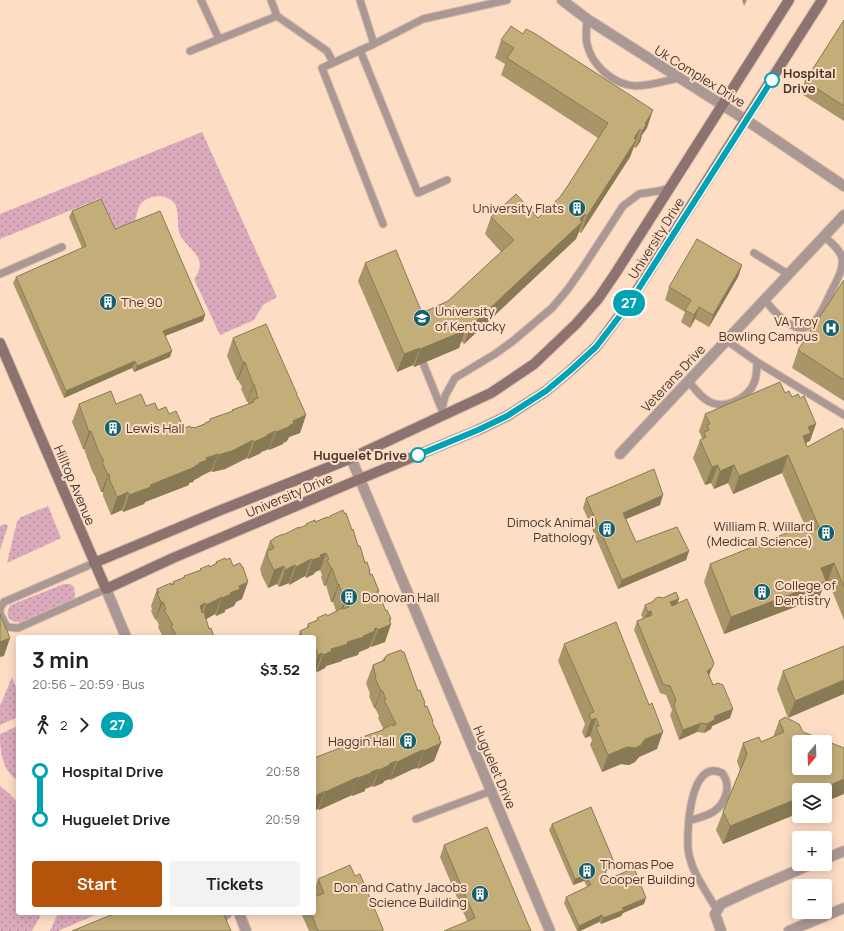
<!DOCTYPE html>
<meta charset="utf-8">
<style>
:root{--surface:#fff;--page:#f2f2f2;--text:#202124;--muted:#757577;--accent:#b45309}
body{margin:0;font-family:Manrope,sans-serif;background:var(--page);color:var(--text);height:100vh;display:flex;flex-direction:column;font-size:15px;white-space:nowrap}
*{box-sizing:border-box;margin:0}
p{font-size:13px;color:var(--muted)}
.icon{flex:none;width:22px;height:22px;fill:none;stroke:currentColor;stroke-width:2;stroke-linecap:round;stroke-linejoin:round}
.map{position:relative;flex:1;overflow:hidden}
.details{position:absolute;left:16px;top:635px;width:300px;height:280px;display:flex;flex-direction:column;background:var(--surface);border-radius:4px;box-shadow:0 2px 10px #0003}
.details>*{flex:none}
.badge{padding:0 8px;border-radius:13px;font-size:14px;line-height:26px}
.needle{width:26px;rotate:199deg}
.controls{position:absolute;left:792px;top:735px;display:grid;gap:8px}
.controls a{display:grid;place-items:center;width:40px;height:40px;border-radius:4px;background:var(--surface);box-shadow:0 2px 10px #0003;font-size:20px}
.map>.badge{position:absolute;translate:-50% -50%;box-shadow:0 0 0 2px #fff}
.legs{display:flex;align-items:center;gap:6px;height:44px;padding:0 16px;font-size:13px}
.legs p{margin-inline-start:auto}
.overview{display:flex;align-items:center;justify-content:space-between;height:68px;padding:0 16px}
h1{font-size:22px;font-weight:700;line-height:30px}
.button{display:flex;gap:8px;margin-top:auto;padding:8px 16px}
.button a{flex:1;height:46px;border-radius:4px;background:var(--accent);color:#fff;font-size:16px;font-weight:700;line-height:46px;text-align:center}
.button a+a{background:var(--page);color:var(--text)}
ul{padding:0 16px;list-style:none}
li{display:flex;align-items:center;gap:14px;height:48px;font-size:15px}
li i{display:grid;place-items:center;width:6px;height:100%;margin:0 5px;background:currentColor}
li i::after{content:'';width:10px;height:10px;margin:-5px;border:3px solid;border-radius:50%;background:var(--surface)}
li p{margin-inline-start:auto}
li:first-child i{background:linear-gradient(#0000 50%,currentColor 0)}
li:last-child i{background:linear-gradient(currentColor 50%,#0000 0)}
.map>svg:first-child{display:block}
</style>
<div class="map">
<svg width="844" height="931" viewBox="0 0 844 931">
<defs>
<pattern id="grass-dots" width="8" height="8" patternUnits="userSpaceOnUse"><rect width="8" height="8" fill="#dba9bc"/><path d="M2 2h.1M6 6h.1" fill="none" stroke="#b38a99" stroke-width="1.8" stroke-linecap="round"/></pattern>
</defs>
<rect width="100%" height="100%" fill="#feddc5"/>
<path fill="url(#grass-dots)" d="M202 132 277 297 263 305 254 320 220 335 194 279C210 258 189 251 180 235 176 225 180 213 175 204 167 193 148 194 140 205 137 210 136 217 135 222L114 228 101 198 0 239V214Z
M48 506 61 538 7 563 17 522 21 517Z
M5 524 8 526 0 550V526Z
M64 584H70L74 587 75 597 71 602 21 622C10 624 3 614 11 605Z
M12 677 18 692V717L0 725V706Z
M18 726V780H17C2 770 0 751 0 734Z
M0 786 10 794 18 803V913H42L32 931H0Z
M58 913H100L58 931H50Z"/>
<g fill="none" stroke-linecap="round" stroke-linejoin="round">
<defs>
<path id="lane" d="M201 0 219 39
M360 0 374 44
M277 16 327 51 333 62
M587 19C587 27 585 36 587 44 592 66 614 85 636 86 650 86 665 81 679 78
M360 50 418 193 447 180
M190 51 277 16 271 0
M383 224 322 68 374 44 423 19 507 0
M754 253 788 274
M0 274 62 247
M764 299C774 311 796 340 814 322 822 314 826 302 831 292 836 282 844 269 842 258 840 249 830 242 824 236
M726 340 757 362 844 415
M423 363 442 410
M688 380C694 388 701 398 710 402 725 410 748 398 754 383 757 376 757 369 757 362
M442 409 445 396 455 378 495 354 513 341 552 308 568 289 584 266 623 206 639 194 658 191 670 188
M0 608V614L7 627 18 628 106 589
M0 608 4 602 94 563
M416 819 491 791
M689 821C697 818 707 816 713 812 726 804 732 785 722 773 690 758 687 829 688 847 688 853 690 859 692 865 696 877 710 898 717 910"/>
<path id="street" d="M562 0 587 19 746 120 844 186
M620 454 844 215
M351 458 550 931
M106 589 126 637
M825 859 844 851
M239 913 246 931
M217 921 227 913
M721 931 715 914 721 904 751 890 812 864
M789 931 844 908"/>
<path id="secondary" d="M0 343 106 589 173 558 348 484 478 430 507 416 546 391 571 370 596 347 629 303 822 0
M94 563 221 510 347 460 491 393 534 364 576 324 598 299 615 274 789 0"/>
</defs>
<use href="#lane" stroke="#d9bca7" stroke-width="9"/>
<use href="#street" stroke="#d9bca7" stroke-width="12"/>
<use href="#secondary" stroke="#d9bca7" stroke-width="12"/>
<use href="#lane" stroke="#aa9895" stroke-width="7"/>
<use href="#street" stroke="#aa9895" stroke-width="10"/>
<use href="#secondary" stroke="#8d7370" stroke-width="10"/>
</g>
<path fill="#a89669" d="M742 0H747L744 6Z
M844 20V121L800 93 805 81Z
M501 40 647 128 642 135 640 142 636 148 634 147 630 157 581 233 579 232 576 239 464 344 461 341 459 348 414 367 413 365 397 372 358 281 365 263 422 313 448 301 501 252 485 234 491 217 538 218 560 197 567 187 598 138 501 75 505 64 495 58Z
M72 211 115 229 205 315 203 321 165 336 170 357 134 372 132 368 64 398 13 283 16 277 82 248 69 217Z
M742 265 738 277 709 327 695 319 690 328 681 322 685 312 665 300 669 287Z
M844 280V401L792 368 798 350Z
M233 338 297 394V395L306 415 300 433 289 437 287 441 283 443V444L269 450V449L261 452V453L248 459 247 458 225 469 212 472 211 471 201 476 200 477 194 480 193 482 189 483V485L145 502 144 504 123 512 122 510 111 515 103 496V492H101L96 479V478L92 471 84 449H83L72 422 79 404H116L146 406 169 414 184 428H194L204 424 205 423 210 421V419L231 412 232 410 248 404V401L247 402 241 389 242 387 238 380H237L227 356Z
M785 393 810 441 807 442 806 445 807 447 844 432V620L828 581 825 582 819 598 724 634 704 582 710 564 805 526 782 473 733 494 728 483 714 489 711 483 705 485 693 458 700 440H701L702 438 699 431 705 414Z
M586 498 660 505 626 519 636 542 689 551 686 560 618 589 583 508Z
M330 516 352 530 370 573 379 591 378 593 384 603 383 605 391 624 385 642 371 647 370 646 369 648 359 652 358 655 342 660V661L326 666 325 668 317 672 316 671H314V637H298L300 631 306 629 308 624 317 620V618L327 616 336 611 333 602H331L326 585 324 586 321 577 322 575 320 570 315 572 314 574 306 578 305 576 289 585V583L279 587 277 584 268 588 261 574V572L260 569 270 541 273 540 274 538 283 535 305 526 306 524 328 518H329Z
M216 562 242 599 236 602 234 606 225 610V612L216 616 215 614 206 619 209 629 214 637H163L158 627 159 625 156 619 155 620 151 611 152 609 151 606 157 589 172 584 173 582 183 578 184 576 200 571V569L210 567 215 564Z
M663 598 679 599 677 604 713 685 730 718 712 726 711 729 704 733 697 732 679 740 670 715 672 710 666 695 660 693 634 630 637 621 643 618 641 615 645 605Z
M564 644 657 749 639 757 635 762 629 765 621 764 602 772 590 745 592 740 590 736 585 738 582 732 585 724 558 661Z
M844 646 788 718 777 689 783 671Z
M387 655 418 691 424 704 433 721 432 723 440 738 439 739 441 743 434 761 418 769 417 768 413 769 390 780V779L384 781 383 783 373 787 372 786 365 789V791L352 796V795L319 810 318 809 314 811 344 745 364 738 365 736 382 730 383 728 378 718 379 716 375 708H374L369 696 370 694 366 683 373 665 382 661 384 658Z
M785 717 799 790V813L723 844 716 830 723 812 740 770 737 761 743 743 761 742 773 737 779 721Z
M552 824 612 869 605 871 609 879 644 904 623 913 621 916 601 924 599 922 580 931H577L564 903 566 897 587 887 584 881 573 885 549 830Z
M444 845 531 931 467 921 440 857Z
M355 876 383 931H309L301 913H314L316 897 314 892V890L318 879Z"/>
<path fill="#887a55" d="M653 110 647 128 642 135 640 142 636 148 645 124Z
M640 129 630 157 581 233 587 216Z
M585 214 576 239 464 344 471 326Z
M742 265 738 277 709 327 713 315Z
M699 307 695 319 690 328 694 315Z
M205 315 203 321 160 338 163 331Z
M468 323 459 348 414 367 420 349 464 327Z
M420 348 413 365 397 372 404 354Z
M172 351 170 357 134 372 137 366Z
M135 361 132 368 64 398 66 391Z
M245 362 238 380H237L243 363Z
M253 384H254L248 401 247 402Z
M306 415 300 433 289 437 287 441 283 443V444L269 450 276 432 289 426 293 421Z
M816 424 810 441 807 442 804 451 803 436 808 427Z
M91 431 84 449H83L89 432Z
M275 431 269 449 261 452V453L248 459 254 442 267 435Z
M253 440 247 458 225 469 212 472 218 455Z
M218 454 211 471 201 476 200 477 194 480 193 482 189 483V485L145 502 144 504 123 512 129 495 195 466 206 458Z
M788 455 782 473 733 494 739 476Z
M718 465 711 483 705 485 712 467Z
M734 465 728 483 714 489 720 471Z
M109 474 103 492H101L108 475Z
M128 492 122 510 111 515 117 497Z
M663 495 660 505 619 522 623 513Z
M689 551 686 560 618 589 622 580Z
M326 553 320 570 315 572 314 574 306 578 312 560 320 555Z
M311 559 305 576 289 585 296 567Z
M834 563 828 581 825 582 819 598 724 634 731 617 821 568Z
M295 565 289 583 279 587 285 570Z
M284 566 277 584 268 588 274 570Z
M331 568H332L326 585 324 586Z
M248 582 242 599 236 602 234 606 225 610V612L216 616 222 598 230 593 239 586Z
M339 584 333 602H331L338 585Z
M222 597 215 614 200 623 206 605Z
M679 599 676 608 667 612 670 602Z
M346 600 340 618H338L344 601Z
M161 602H163L156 619 155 620Z
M205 603 199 621 200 606Z
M651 611 648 620 644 621 648 612Z
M391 619 389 625 391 624 385 642 371 647 378 630Z
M377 628 370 646 369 648 359 652 358 655 342 660V661L326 666 325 668 317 672 323 655 331 649 363 636Z
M10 638 4 656 0 657V642Z
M322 653 316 671H314V667L318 655Z
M714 663 708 678 707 671Z
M844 680V694L788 718 795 701Z
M382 690 375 708H374L381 691Z
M733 709 730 718 712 726 711 729 704 733 707 724 715 716Z
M596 718 590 736 585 738 591 720Z
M701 723 697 732 679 740 683 730Z
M663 732 657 749 639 757 635 762 629 765 621 764 602 772 608 755Z
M439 738H440L437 745 441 743 434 761 418 769 424 751Z
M424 750 417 768 413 769 390 780 397 762 420 751Z
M396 761 390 779 384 781 383 783 373 787 379 770 389 764Z
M379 769 372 786 365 789V791L352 796 358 778Z
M358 777 352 795 319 810 325 792Z
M844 779V794L825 802V790H818Z
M325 791 318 809 314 811V798L317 795Z
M799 798V813L723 844 730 826Z
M614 862 612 869 601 873 603 867Z
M586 875 584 881 573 885 575 879Z
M646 898 644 904 623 913 621 916 601 924 603 918 622 908Z
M602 915 599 922 580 931H578L579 926Z"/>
<path fill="#c3ae7a" stroke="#887a55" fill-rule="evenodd" d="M844 20V106L805 81Z
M511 26 523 34 526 29 534 33 653 110 645 124 646 125 642 131 640 129 634 138 636 140 587 216 585 214 580 219 582 222 471 326 468 323 464 327 466 330 420 349V348L404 354 365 263 396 250 422 313 448 301 514 240 491 217 516 194 538 218 560 197 567 187 608 123 507 58 514 48 501 40Z
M101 199 115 229 160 211 205 315 163 331 172 351 137 366 135 361 66 391 16 277 86 246 72 211Z
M697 239 742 265 713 315 699 307 694 315 685 310 691 300 669 287Z
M844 280V380L798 350Z
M266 324 297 394H296L298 397 306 415 293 421 294 423 289 426V427L276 432 275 431 267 435V436L254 442 253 440 232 451 218 455V454L206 458 207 460 199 463V464L195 466V467L150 485 151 487 129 495 128 492 117 497 109 478H110L109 474 108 475 102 462 104 461 99 453 91 431 89 432 79 404 111 391 116 404 141 394 146 406 155 403 158 410 166 407 169 414 176 411 184 428 190 426 191 428 193 427 194 428 205 424V423L210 421V419L233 411 232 410 254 402 253 400 258 398 254 384H253L248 371 245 362 243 363 233 338Z
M780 382 785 393 789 391 792 397 798 394 800 398 804 396 816 424 808 427 811 433 803 436 807 447 842 428 844 432V587L834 563 821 568 826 581 731 617 710 564 804 526 809 534 819 527 788 455 739 476 734 465 720 471 718 465 712 467 700 440 706 437 704 432 709 430 707 425 710 424 705 414Z
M654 469 663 495 623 513 636 542 677 527 689 551 622 580 586 498Z
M343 510 345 514 346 513 352 530 353 529 358 546H360L365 563 367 562 370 571H369L370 575 372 574 379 591H377L379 595 380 594 384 603 383 604 386 611 387 610 391 619 389 620 391 624 378 630 377 628 374 629 375 631 363 636 364 637 347 642 348 644 331 649 332 651 323 655 322 653 318 655 315 647H314V637H301V636H302L300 631 309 627 308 624 318 620 317 618 326 614 327 616 342 608 343 609 349 607 346 600 344 601 339 584 338 585 332 568H331L327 560 329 559 326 553 320 555 321 557 312 560 311 559 296 567 295 565 285 570 284 566 274 570 267 556H268L267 551 274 548 270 541 274 539V538L283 534V535L299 527V528L307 525 306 524 315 520V522L327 517 328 518 330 517V516Z
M225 558 226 560 230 558 233 566 240 563 242 567H243L248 582 239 586 240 589 230 593 231 594 222 598V597L206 605 205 603 200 606 202 613 204 612 209 629 211 628 214 637H177L171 626 173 625 164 610 166 609 163 602H161L157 593H159L157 589 171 583V585L174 584 173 582 185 577 184 576 201 570 200 569 209 565 210 567 217 563 216 562Z
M676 592 679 599 670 602 672 606 687 599 714 663 712 668 707 671 713 685 718 683 723 685 733 709 715 716 714 720 707 724 701 723 683 730 674 706 676 700 670 686 663 684 637 621 652 615 651 611 648 612 645 605 652 602 656 598 659 597 663 598Z
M0 614 10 638 0 642Z
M616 622 649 705 652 703 663 732 645 739 641 745 635 748 627 747 608 755 596 727 599 726 596 718 591 720 589 714 594 712 564 644Z
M844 646V680L795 701 783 671Z
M401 650 402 652H404L418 691 420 690 425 703H424L425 707 427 706 428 709 433 721 432 722 440 738H439L441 743 424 751V750L420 751 397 762 396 761 389 764 390 765 379 770V769L371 772V773L358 778V777L325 792V791L317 795V796L314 798V758L345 746 344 745 357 740V741L366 737 365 736 383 730V729L393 724V726L396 724 384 700 386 699 382 690 381 691 375 678H376L373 665 385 660 384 658 387 656V655Z
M785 717 799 724 803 732 844 748V779L818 790H799V798L730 826 723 812 747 754 743 743 759 737 761 742 784 732 779 721ZM799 742H825V768H799Z
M591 807 614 862 603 867 609 879 634 868 646 898 622 908 624 910 603 918 602 915 579 926 566 897 591 885 586 875 575 879 552 824Z
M487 827 531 931H444L475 918 444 845Z
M350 865 355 876 360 874 383 929V931H318L311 913H314V897L324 893 318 879Z
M116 913H223L231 931H72Z"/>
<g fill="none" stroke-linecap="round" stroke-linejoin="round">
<defs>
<path id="line-1" d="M418 455 478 430 507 416 546 391 571 370 596 347 629 304 772 80"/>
</defs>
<use href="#line-1" stroke="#fff" stroke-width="9"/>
<use href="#line-1" stroke="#00a3b4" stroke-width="6"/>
</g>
<defs>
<symbol id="building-disc" viewBox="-11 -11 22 22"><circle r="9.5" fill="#15606e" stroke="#feddc5"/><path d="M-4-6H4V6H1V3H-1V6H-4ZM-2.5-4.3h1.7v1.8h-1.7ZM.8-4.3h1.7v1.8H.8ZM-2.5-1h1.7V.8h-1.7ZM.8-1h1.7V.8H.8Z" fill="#fff"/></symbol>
<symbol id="university-disc" viewBox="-11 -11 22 22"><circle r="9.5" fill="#15606e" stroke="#feddc5"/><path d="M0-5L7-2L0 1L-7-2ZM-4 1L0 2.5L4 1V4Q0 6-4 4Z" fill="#fff"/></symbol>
<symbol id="hospital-disc" viewBox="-11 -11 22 22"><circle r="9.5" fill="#15606e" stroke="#feddc5"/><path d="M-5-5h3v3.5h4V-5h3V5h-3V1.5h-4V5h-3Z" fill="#fff"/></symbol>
</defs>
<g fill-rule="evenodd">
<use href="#building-disc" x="567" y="198" width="20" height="20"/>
<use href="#building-disc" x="98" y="292" width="20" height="20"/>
<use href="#university-disc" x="412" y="308" width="20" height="20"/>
<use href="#hospital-disc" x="821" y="318" width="20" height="20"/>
<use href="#building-disc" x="103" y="418" width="20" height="20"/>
<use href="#building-disc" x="597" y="519" width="20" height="20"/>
<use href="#building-disc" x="816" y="523" width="20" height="20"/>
<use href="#building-disc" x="752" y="582" width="20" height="20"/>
<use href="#building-disc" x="339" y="587" width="20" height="20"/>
<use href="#building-disc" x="398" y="731" width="20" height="20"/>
<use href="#building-disc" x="577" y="861" width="20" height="20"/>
<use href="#building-disc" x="470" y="884" width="20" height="20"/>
</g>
<g fill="#fff" stroke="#00a3b4" stroke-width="2">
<circle cx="772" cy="80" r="7"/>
<circle cx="418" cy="455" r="7"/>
</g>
<g text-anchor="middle" stroke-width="4" stroke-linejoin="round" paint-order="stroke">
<g font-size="13" font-weight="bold" fill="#44372d" stroke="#feddc5" text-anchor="start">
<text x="783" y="78">Hospital<tspan x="783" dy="15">Drive</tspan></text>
<text x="407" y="460" text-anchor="end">Huguelet Drive</text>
</g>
<g font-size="13" fill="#44372d" stroke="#feddc5">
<text transform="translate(700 76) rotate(32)" y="5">Uk Complex Drive</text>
<text transform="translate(656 238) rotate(-58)" y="5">University Drive</text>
<text transform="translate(673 378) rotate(-47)" y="5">Veterans Drive</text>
<text transform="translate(75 485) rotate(67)" y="5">Hilltop Avenue</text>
<text transform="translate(289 495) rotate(-23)" y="5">University Drive</text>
<text transform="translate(495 767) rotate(67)" y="5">Huguelet Drive</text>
</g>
<g font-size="13" fill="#44372d" stroke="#feddc5" text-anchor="end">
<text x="564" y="213">University Flats</text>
<text x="121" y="307" text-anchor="start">The 90</text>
<text x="435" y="316" text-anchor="start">University<tspan x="435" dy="15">of Kentucky</tspan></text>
<text x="818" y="326">VA Troy<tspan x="818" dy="15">Bowling Campus</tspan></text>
<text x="126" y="433" text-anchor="start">Lewis Hall</text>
<text x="594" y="527">Dimock Animal<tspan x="594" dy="15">Pathology</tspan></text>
<text x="813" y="531">William R. Willard<tspan x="813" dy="15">(Medical Science)</tspan></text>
<text x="775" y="590" text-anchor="start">College of<tspan x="775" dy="15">Dentistry</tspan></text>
<text x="362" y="602" text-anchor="start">Donovan Hall</text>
<text x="395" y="746">Haggin Hall</text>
<text x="600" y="869" text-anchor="start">Thomas Poe<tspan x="600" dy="15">Cooper Building</tspan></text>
<text x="467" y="892">Don and Cathy Jacobs<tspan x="467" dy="15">Science Building</tspan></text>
</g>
</g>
</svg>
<div class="controls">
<a><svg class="needle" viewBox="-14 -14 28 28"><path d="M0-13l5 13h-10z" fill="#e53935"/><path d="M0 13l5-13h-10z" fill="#757577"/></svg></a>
<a><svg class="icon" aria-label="layers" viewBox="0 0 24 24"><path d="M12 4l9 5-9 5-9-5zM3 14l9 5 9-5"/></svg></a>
<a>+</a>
<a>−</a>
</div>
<b class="badge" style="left:629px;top:303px;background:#00a3b4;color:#fff">27</b>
<section class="details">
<div class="overview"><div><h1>3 min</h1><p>20:56 – 20:59 · Bus</p></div><b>$3.52</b></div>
<div class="legs"><svg class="icon" aria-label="walk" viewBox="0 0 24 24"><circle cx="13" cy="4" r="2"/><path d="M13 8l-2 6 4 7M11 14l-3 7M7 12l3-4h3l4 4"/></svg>2<svg class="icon" aria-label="forward" viewBox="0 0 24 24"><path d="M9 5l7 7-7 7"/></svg><b class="badge" style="background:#00a3b4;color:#fff">27</b></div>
<ul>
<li><i style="color:#00a3b4"></i><b>Hospital Drive</b><p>20:58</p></li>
<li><i style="color:#00a3b4"></i><b>Huguelet Drive</b><p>20:59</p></li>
</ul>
<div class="button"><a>Start</a><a>Tickets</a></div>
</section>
</div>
